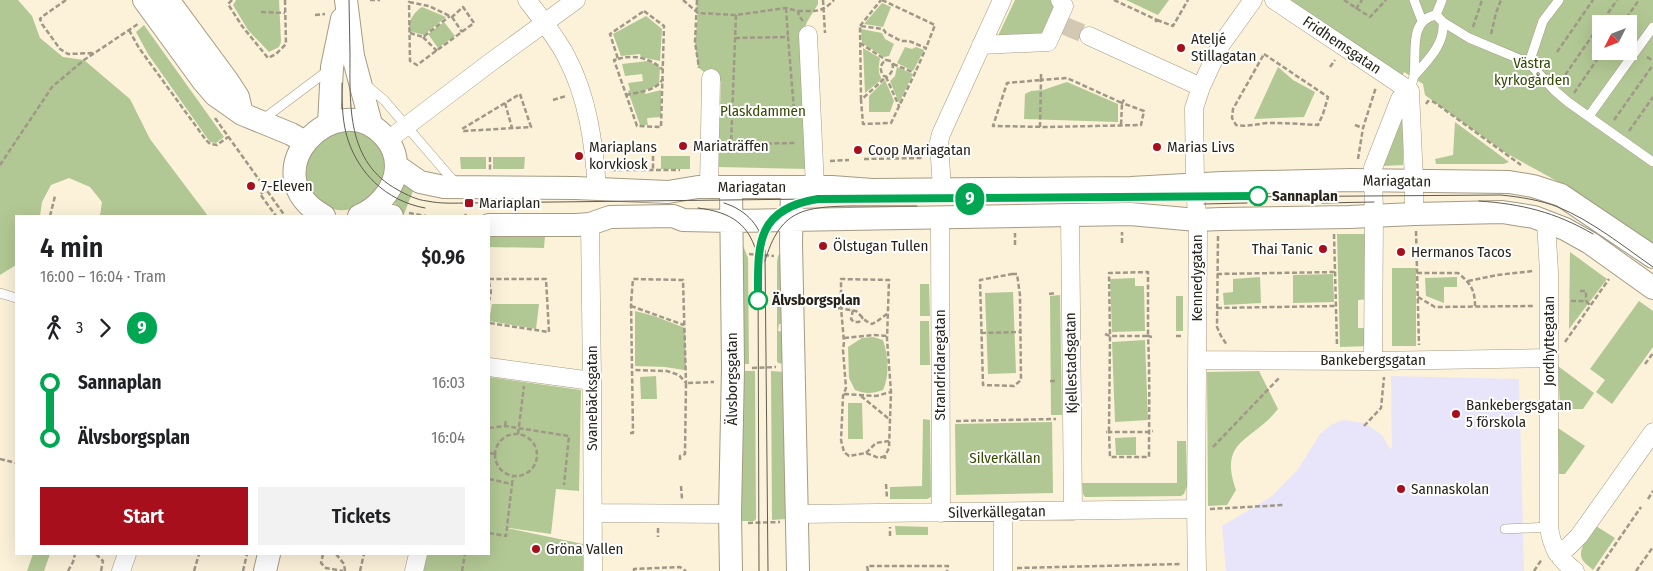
<!DOCTYPE html>
<meta charset="utf-8">
<style>
:root{--surface:#fff;--page:#f2f2f2;--text:#202124;--muted:#757577;--accent:#a60f1b}
body{margin:0;font-family:"Fira Sans Condensed",sans-serif;background:var(--page);color:var(--text);height:100vh;display:flex;flex-direction:column;font-size:19px;white-space:nowrap}
*{box-sizing:border-box;margin:0}
p{font-size:16px;color:var(--muted)}
.icon{flex:none;width:28px;height:28px;fill:none;stroke:currentColor;stroke-width:2;stroke-linecap:round;stroke-linejoin:round}
.map{position:relative;flex:1;overflow:hidden}
.panel{position:absolute;left:15px;top:215px;width:475px;height:340px;display:flex;flex-direction:column;background:var(--surface);border-radius:0px;box-shadow:0 5px 20px #0002}
.panel>*{flex:none}
.badge{padding:0 10px;border-radius:16px;font-size:18px;line-height:32px}
.needle{width:32px;rotate:228deg}
.fabs{position:absolute;left:1592px;top:15px;display:grid;gap:10px}
.fabs a{display:grid;place-items:center;width:45px;height:45px;border-radius:0px;background:var(--surface);box-shadow:0 5px 20px #0002;font-size:25px}
.map>.badge{position:absolute;translate:-50% -50%;box-shadow:0 0 0 2px #fff}
.legs{display:flex;align-items:center;gap:8px;height:55px;padding:0 25px;font-size:16px}
.legs p{margin-inline-start:auto}
.head{display:flex;align-items:center;justify-content:space-between;height:85px;padding:0 25px}
h1{font-size:28px;font-weight:600;line-height:38px}
.primary-button{display:flex;gap:10px;margin-top:auto;padding:10px 25px}
.primary-button a{flex:1;height:58px;border-radius:0px;background:var(--accent);color:#fff;font-size:20px;font-weight:600;line-height:58px;text-align:center}
.primary-button a+a{background:var(--page);color:var(--text)}
ul{padding:0 25px;list-style:none}
li{display:flex;align-items:center;gap:18px;height:55px;font-size:19px}
li i{display:grid;place-items:center;width:8px;height:100%;margin:0 6px;background:currentColor}
li i::after{content:'';width:12px;height:12px;margin:-6px;border:4px solid;border-radius:50%;background:var(--surface)}
li p{margin-inline-start:auto}
li:first-child i{background:linear-gradient(#0000 50%,currentColor 0)}
li:last-child i{background:linear-gradient(currentColor 50%,#0000 0)}
.map>svg:first-child{display:block}
</style>
<div class="map">
<svg width="1653" height="571" viewBox="0 0 1653 571">
<rect width="100%" height="100%" fill="#fcf1d9"/>
<path fill="#e8e5fb" d="M1391 376 1519 379 1524 571H1226L1222 526 1271 497 1299 468 1320 434 1331 425 1343 420 1365 423 1382 435 1390 449 1392 448Z"/>
<path fill="#b2c894" fill-rule="evenodd" d="M0 0H18L32 16 40 38 63 57 84 60 130 99 150 139 208 216H100L102 202 90 187 69 178 51 185 42 202 40 216H16V265L0 275Z
M236 0H279L281 42 279 47 269 52 248 30 233 5Z
M697 0H818V4L807 22 803 33 808 169 718 167 721 81 711 78 698 67 695 42 698 13 697 7 696 16Z
M1015 0H1053L1056 5 1042 35 997 38Z
M1126 0H1169L1158 15Z
M1290 0H1653V247L1575 191 1506 153 1433 101 1425 95 1423 84 1404 72 1401 79ZM1601 24H1629V51H1601Z
M882 3 891 7 883 27 864 24Z
M422 7 446 17 424 35 409 31C407 22 415 11 422 7Z
M646 16 662 29 660 61 641 57 640 54 621 56 613 34Z
M444 22 455 36 438 48 428 34Z
M144 25 224 137 216 143 210 142 148 54 136 32Z
M861 29 882 33 885 39 894 44 889 56 884 57 862 43Z
M905 47 912 49 916 47 924 50 913 71 897 63Z
M863 48 880 58C879 66 877 72 882 79L865 93Z
M648 61 660 67 659 85 645 90V94L661 90V117L648 118 647 119 648 125H640L628 91 630 90 628 83 643 81 642 74 625 76 622 64Z
M897 67 913 74 899 103 890 81 895 76Z
M1278 67 1293 80 1315 92 1304 117 1254 119Z
M885 80 894 101 890 112H869V96Z
M1067 82 1118 104V122L1024 119 1025 94 1031 91 1043 90Z
M1397 113H1404L1403 165 1383 166Z
M1455 122 1509 162 1504 164H1436L1435 159 1453 155Z
M358 129 379 139 388 171C384 179 380 192 373 197 324 239 279 170 321 137 327 133 350 131 358 129Z
M661 156H690V169H661Z
M460 157H486V169H461Z
M493 157H525L524 169H493Z
M407 180 415 186 404 214 394 210 396 204 390 201 402 188Z
M1337 234H1367L1370 299 1358 300V328H1370L1369 346 1340 347Z
M545 236 544 248 489 247V237Z
M739 242 744 248 748 258 749 364H738Z
M782 250 786 324H779L778 331 786 332 784 364 778 363 777 361V262L778 256Z
M1570 252 1607 279 1569 329Z
M1392 268H1416V346H1392Z
M1333 274 1334 302 1293 303V275Z
M1260 277 1261 303 1224 305 1223 293 1233 292V279Z
M1457 277V287H1444V303L1426 296 1425 278Z
M1135 278V286H1144L1145 331 1112 332 1110 279Z
M920 284H929L930 316H920Z
M1013 292 1016 373 988 374 985 293Z
M1060 295 1062 415H1051L1050 296Z
M1176 296H1183V331H1176Z
M1639 301 1653 311V347L1612 404 1596 392 1605 380 1590 369Z
M492 304H539L536 329 489 321Z
M635 311 654 316 685 328 686 368 684 370 665 367 635 366Z
M920 321H929L930 365H920Z
M873 337 883 340C888 355 890 375 883 390 872 394 865 394 855 390L849 378 848 347 862 338Z
M1145 340 1148 420 1115 422 1112 342Z
M1558 366 1594 393 1583 409H1560Z
M741 371H755L756 519 754 521H740Z
M771 371 786 372V519L772 520Z
M1259 371 1278 409C1252 442 1218 439 1236 490L1227 505 1208 506 1207 372Z
M656 376 657 399H641L640 377Z
M489 377 581 390 579 491 556 489 551 534 502 527 583 544V571H422L426 554H489Z
M848 403H862L863 439H848Z
M923 419 930 420 931 497 927 499H890V487L922 486Z
M1052 422 1053 493 956 495 955 424Z
M1558 428 1585 446 1565 474H1559Z
M1136 437V455H1116L1115 438Z
M1177 441H1186L1187 486 1184 494 1181 496 1089 497H1085L1083 494 1082 483H1177Z
M895 526 928 527V535H896Z
M1596 526 1615 538 1593 570C1590 567 1584 563 1582 559 1577 548 1591 534 1596 526Z
M33 554H50L44 571H27Z"/>
<g fill="none" stroke-linecap="round" stroke-linejoin="round">
<path stroke="#d2c8b3" stroke-width="18" stroke-dasharray="18 9" stroke-linecap="butt" d="M1065 26 1089 36"/>
<defs>
<path id="service" d="M1414 0 1422 21
M1436 15 1443 22 1469 38 1529 63 1554 90 1568 102 1653 162
M1529 63 1543 21 1559 0
M1414 76C1428 60 1445 44 1443 22
M365 84 384 100 457 185
M1410 91C1411 86 1413 81 1414 75 1417 54 1408 20 1436 15L1442 0
M1589 116 1653 27
M262 120 330 69
M0 293 16 298
M1505 529 1549 527"/>
<path id="minor" d="M527 0C541 18 556 37 566 56 588 97 594 144 597 189
M1274 0 1410 91 1414 181V214
M808 35 815 187
M1089 36 1201 87
M981 45 1048 42 1064 6 1060 0
M388 140 491 62 576 0
M709 187 711 78
M942 189 939 142 941 134 1002 0
M1070 215 1073 511
M940 217 941 513
M1546 222 1549 272V527C1552 548 1558 558 1575 571
M590 224 592 381 593 571
M1197 360 1373 361 1548 358
M1373 361 1374 216 1373 168 1398 104 1400 99 1410 100
M489 367 592 381
M1003 512V571
M593 513 730 514
M798 514 1196 509
M1557 553 1568 547 1579 536 1653 432
M121 571 127 554
M414 571 418 554
M1197 571 1196 509 1198 232 1195 184 1194 108 1201 87 1220 46 1253 0"/>
<path id="tertiary" d="M144 0 203 81 215 95 242 114 291 134 305 142
M168 0 227 80 238 97 242 114
M346 0 353 56 371 124
M329 124 332 67 342 19
M397 166 420 182 444 187 575 188 668 192 698 187H832L872 190 1131 188 1222 183 1351 180 1509 182 1533 186 1561 195 1653 257
M731 187 733 368 730 514 731 571
M792 188 791 244 798 571
M366 213 392 216
M324 216C249 174 335 83 384 136 394 147 398 160 395 175 391 193 376 209 359 216
M489 225H576L590 224 610 217 673 216 683 220 730 221 1130 214 1197 220 1221 219 1349 217 1414 214 1502 212 1534 217 1565 229 1590 243 1653 288
M265 571 269 554"/>
</defs>
<use href="#service" stroke="#a59b84" stroke-width="10"/>
<use href="#minor" stroke="#a59b84" stroke-width="19"/>
<use href="#tertiary" stroke="#a59b84" stroke-width="24"/>
<path stroke="#a09887" stroke-width="2.5" stroke-dasharray="5 2.5" stroke-linecap="butt" d="M66 0 43 16 40 19 42 24 60 49 68 54 94 53
M232 0 228 4 242 26 268 58 276 54 286 44 285 0
M370 0H380
M683 0 698 13 736 15 786 8 798 11 799 16 803 21
M697 0 695 42 699 68
M823 0 825 33
M882 0 935 25 926 48
M1114 0 1157 20 1155 22
M1344 0 1370 17 1386 0
M409 2 429 6 452 17 463 7 474 23 417 65 410 61Z
M786 8 788 37
M1356 9 1362 0
M644 11 664 26 661 127 637 126 614 60 618 59 610 34Z
M798 11C815 11 822 13 834 0
M261 12 285 13
M315 15 325 14
M736 15 731 144 797 143
M452 17 462 32
M1157 20 1173 26 1188 0
M1622 24 1639 0
M860 26 881 0
M1473 27 1482 0
M129 30 139 48 206 140 210 144 217 145 228 137
M410 33 423 37 450 16
M1491 34 1496 13 1501 0
M423 37 437 51
M735 38 788 37 794 110
M860 43 886 60
M1557 52 1593 0
M1264 54 1328 97 1323 114 1318 125C1301 124 1284 123 1267 123 1256 124 1247 127 1236 125L1232 118 1233 109Z
M1647 57 1653 61
M618 59C634 54 650 58 662 69
M886 60 891 61C895 67 892 73 887 77L884 76C879 70 880 64 886 60Z
M893 64 915 73 891 123 863 124 861 100 886 77 899 106
M1330 67 1335 60
M1041 74V80L1007 83 993 126 1047 127 1141 125 1144 111 1122 103 1125 98
M1561 81 1617 0
M1574 93 1603 51
M520 94 531 127 464 131 462 129Z
M626 95C638 92 656 91 662 80H664
M553 100 566 96
M861 100 860 26 883 29 886 33 901 41H909L926 48 915 73
M505 103 512 128
M1426 104 1428 101 1434 102 1521 165
M215 118 285 216
M1614 120 1653 65
M1355 125 1363 128
M1040 127 1041 80 1067 78 1122 103 1121 126
M1629 131 1653 97
M653 156V169
M490 157V170
M864 159 924 158
M1358 159 1363 128 1376 87
M830 161 849 160
M0 165 52 87 84 60 138 24
M611 170H680
M265 191 260 194 276 216
M409 213 426 216
M50 216 55 196
M465 216 466 214
M1416 231 1419 345
M1334 234 1337 346
M1218 236 1217 327 1221 336 1227 345
M1122 243V232
M1015 245V233
M749 254 774 256
M1417 273H1458C1470 283 1475 289 1475 306
M1012 274H1017L1020 295 1021 380 1014 386 983 385 980 280Z
M1217 274 1335 272
M489 279H546L549 332 489 323
M1468 281 1497 275 1533 271
M489 282 491 292 489 301
M1580 291H1586V301
M1049 294 1056 293
M1418 297 1435 307 1534 306
M1571 301H1586L1591 306
M631 306 684 325
M838 308 856 311 866 321 872 324 876 322 888 313
M1217 308 1336 306
M853 310 851 319 854 322H859L863 317
M981 333 1021 332
M1105 334 1110 336H1148V272L1109 273 1110 336 1109 432H1106
M1176 336H1182
M1152 337 1148 336C1150 377 1149 417 1149 457H1110L1109 432H1149L1153 431
M844 338 874 335 887 336
M1565 342 1609 279
M1645 364 1653 353
M752 368 776 367
M1050 381H1057
M844 394 876 396 891 392
M861 396 889 419
M956 421 1056 419
M505 426 506 420
M1364 426 1381 408 1384 377
M489 428 505 426 569 436 564 485
M630 433H633L631 303 633 279 683 280 686 383 679 375 667 371 633 370
M518 434 524 386
M495 455a21 21 0 1 1 42 0a21 21 0 1 1-42 0Z
M1213 447 1280 377
M489 453 496 454
M866 453 876 443 889 441
M885 456 879 458 866 453 849 456 844 452 841 440 843 396 846 388 843 350 844 342 841 308V279L889 280 887 339 891 392 889 448 885 456V459
M0 459 16 463
M680 460V456L685 454 686 383 714 382
M489 479 512 484 513 476
M886 484 887 498
M681 486 682 499
M1648 499 1653 491
M1210 509 1284 505
M748 523 780 522
M658 528V537
M489 533 506 536 512 484
M890 536V527
M96 554 103 561 101 571
M323 554 321 563 326 568 343 571
M336 554 344 564 345 571
M1017 568 1182 564
M68 571 73 562 75 554
M194 571 199 554
M243 571 247 554
M360 571 364 554
M462 571 465 554
M634 571V569L680 567 686 571
M868 571 867 566H948L947 571
M1534 571 1542 559
M1597 571 1641 507
M1636 571 1653 547"/>
<use href="#service" stroke="#fff" stroke-width="9"/>
<use href="#minor" stroke="#fff" stroke-width="18"/>
<use href="#tertiary" stroke="#fff" stroke-width="22"/>
<path stroke="#605b4e" stroke-width="1" d="M349 0C349 18 350 36 350 54 350 105 346 162 398 190 407 195 417 200 427 201 441 204 455 203 469 203L896 198 960 199 1501 195C1520 197 1540 200 1558 207 1592 221 1623 246 1653 267
M342 83C342 100 342 117 346 133 356 172 386 201 425 208
M1479 201C1522 204 1555 212 1593 234
M724 203C747 210 762 227 765 251L768 571
M1322 203 1374 202
M1204 204 1247 203
M698 208C731 212 751 224 758 259
M761 240C767 222 781 207 800 202
M765 261C780 210 803 207 851 206 873 206 895 206 917 206
M758 263 759 571"/>
</g>
<g fill="none" stroke-linecap="round" stroke-linejoin="round">
<defs>
<path id="line-1" d="M758 300C758 247 754 209 818 199L1258 196"/>
</defs>
<use href="#line-1" stroke="#fff" stroke-width="11"/>
<use href="#line-1" stroke="#00a651" stroke-width="8"/>
</g>
<g fill="#a60f1b" stroke="#fff" stroke-width="2">
<circle cx="1181" cy="48" r="5"/>
<circle cx="683" cy="146" r="5"/>
<circle cx="1157" cy="147" r="5"/>
<circle cx="858" cy="150" r="5"/>
<circle cx="579" cy="156" r="5"/>
<circle cx="251" cy="186" r="5"/>
<rect x="464" y="198" width="10" height="10" rx="2.5"/>
<circle cx="823" cy="246" r="5"/>
<circle cx="1323" cy="249" r="5"/>
<circle cx="1401" cy="252" r="5"/>
<circle cx="1456" cy="414" r="5"/>
<circle cx="1401" cy="489" r="5"/>
<circle cx="536" cy="549" r="5"/>
</g>
<g fill="#fff" stroke="#00a651" stroke-width="2.5">
<circle cx="1258" cy="196" r="9"/>
<circle cx="758" cy="300" r="9"/>
</g>
<g text-anchor="middle" stroke-width="4" stroke-linejoin="round" paint-order="stroke">
<g font-size="15" fill="#28241b" stroke="#fff" text-anchor="start">
<text x="1191" y="44">Ateljé<tspan x="1191" dy="17">Stillagatan</tspan></text>
<text x="693" y="151">Mariaträffen</text>
<text x="589" y="152">Mariaplans<tspan x="589" dy="17">korvkiosk</tspan></text>
<text x="1167" y="152">Marias Livs</text>
<text x="868" y="155">Coop Mariagatan</text>
<text x="261" y="191">7-Eleven</text>
<text x="479" y="208">Mariaplan</text>
<text x="833" y="251">Ölstugan Tullen</text>
<text x="1313" y="254" text-anchor="end">Thai Tanic</text>
<text x="1411" y="257">Hermanos Tacos</text>
<text x="1466" y="410">Bankebergsgatan<tspan x="1466" dy="17">5 förskola</tspan></text>
<text x="1411" y="494">Sannaskolan</text>
<text x="546" y="554">Gröna Vallen</text>
</g>
<g font-size="15" fill="#28241b" stroke="#fff">
<text transform="translate(1342 45) rotate(34)" y="5">Fridhemsgatan</text>
<text transform="translate(1397 181) rotate(1)" y="5">Mariagatan</text>
<text x="752" y="192">Mariagatan</text>
<text transform="translate(1197 278) rotate(-90)" y="5">Kennedygatan</text>
<text transform="translate(1549 341) rotate(-90)" y="5">Jordhyttegatan</text>
<text x="1373" y="365">Bankebergsgatan</text>
<text transform="translate(1071 363) rotate(-91)" y="5">Kjellestadsgatan</text>
<text transform="translate(940 365) rotate(-90)" y="5">Strandridaregatan</text>
<text transform="translate(732 379) rotate(-90)" y="5">Älvsborgsgatan</text>
<text transform="translate(592 398) rotate(-90)" y="5">Svanebäcksgatan</text>
<text transform="translate(997 512) rotate(-1)" y="5">Silverkällegatan</text>
</g>
<g font-size="15" fill="#354a02" stroke="#fff">
<text x="1532" y="68">Västra<tspan x="1532" dy="17">kyrkogården</tspan></text>
<text x="763" y="116">Plaskdammen</text>
<text x="1005" y="463">Silverkällan</text>
</g>
<g font-size="15" font-weight="bold" fill="#28241b" stroke="#fff" text-anchor="start">
<text x="1272" y="201">Sannaplan</text>
<text x="772" y="305">Älvsborgsplan</text>
</g>
</g>
</svg>
<div class="fabs">
<a><svg class="needle" viewBox="-14 -14 28 28"><path d="M0-13l5 13h-10z" fill="#e53935"/><path d="M0 13l5-13h-10z" fill="#757577"/></svg></a>
</div>
<b class="badge" style="left:970px;top:199px;background:#00a651;color:#fff">9</b>
<section class="panel">
<div class="head"><div><h1>4 min</h1><p>16:00 – 16:04 · Tram</p></div><b>$0.96</b></div>
<div class="legs"><svg class="icon" aria-label="walk" viewBox="0 0 24 24"><circle cx="13" cy="4" r="2"/><path d="M13 8l-2 6 4 7M11 14l-3 7M7 12l3-4h3l4 4"/></svg>3<svg class="icon" aria-label="forward" viewBox="0 0 24 24"><path d="M9 5l7 7-7 7"/></svg><b class="badge" style="background:#00a651;color:#fff">9</b></div>
<ul>
<li><i style="color:#00a651"></i><b>Sannaplan</b><p>16:03</p></li>
<li><i style="color:#00a651"></i><b>Älvsborgsplan</b><p>16:04</p></li>
</ul>
<div class="primary-button"><a>Start</a><a>Tickets</a></div>
</section>
</div>
